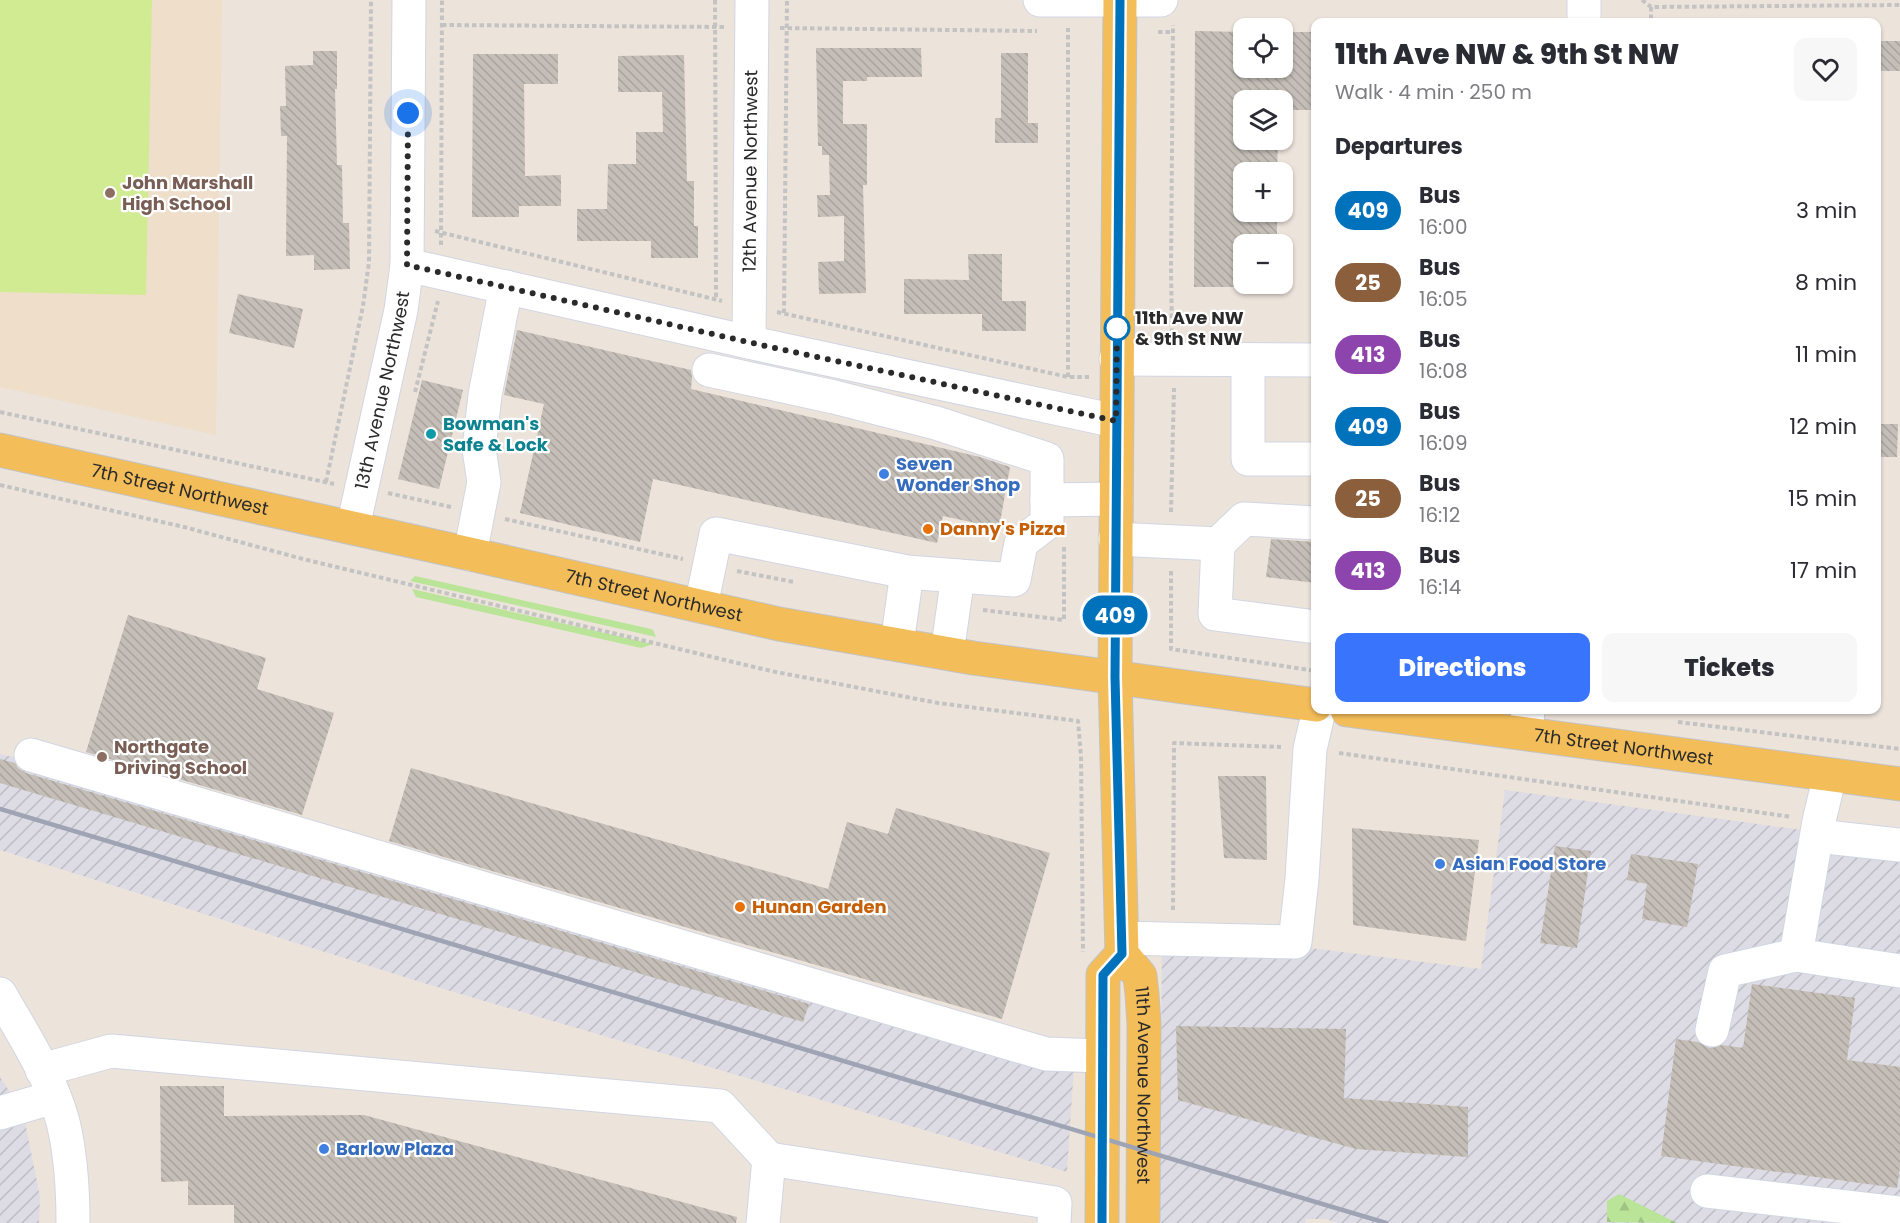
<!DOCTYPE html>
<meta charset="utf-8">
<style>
:root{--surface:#fff;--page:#f7f7f7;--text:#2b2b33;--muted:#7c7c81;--accent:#3874fc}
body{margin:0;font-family:Poppins,sans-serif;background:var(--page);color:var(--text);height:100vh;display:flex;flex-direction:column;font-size:22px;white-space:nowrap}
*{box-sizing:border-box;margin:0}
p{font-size:20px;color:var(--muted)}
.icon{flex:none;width:33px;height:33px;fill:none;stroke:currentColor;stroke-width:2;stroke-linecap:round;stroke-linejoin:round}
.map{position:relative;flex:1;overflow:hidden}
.sheet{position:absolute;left:1311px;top:18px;width:570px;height:696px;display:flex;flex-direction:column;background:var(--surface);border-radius:12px;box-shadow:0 2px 4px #0004}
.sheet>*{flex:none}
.badge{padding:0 12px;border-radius:20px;font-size:21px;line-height:39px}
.fabs{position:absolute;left:1233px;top:18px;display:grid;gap:12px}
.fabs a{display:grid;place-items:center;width:60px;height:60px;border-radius:12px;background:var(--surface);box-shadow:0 2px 4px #0004;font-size:30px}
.you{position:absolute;width:30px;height:30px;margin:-15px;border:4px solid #fff;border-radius:50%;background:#1a73e8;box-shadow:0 0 0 9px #1a73e833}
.map>.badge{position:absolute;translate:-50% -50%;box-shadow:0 0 0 3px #fff}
h2{padding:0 24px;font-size:22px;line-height:54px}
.round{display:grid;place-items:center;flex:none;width:63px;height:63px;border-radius:12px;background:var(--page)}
.overview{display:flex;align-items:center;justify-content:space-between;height:102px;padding:0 24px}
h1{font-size:28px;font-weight:800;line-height:45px}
.action{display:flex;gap:12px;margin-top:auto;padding:12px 24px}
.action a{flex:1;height:69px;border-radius:12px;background:var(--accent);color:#fff;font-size:24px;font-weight:800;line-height:69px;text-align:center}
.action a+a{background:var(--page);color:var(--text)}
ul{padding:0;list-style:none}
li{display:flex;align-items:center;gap:18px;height:72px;padding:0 24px}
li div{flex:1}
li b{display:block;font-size:22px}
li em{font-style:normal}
li .badge{min-width:66px;font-weight:700;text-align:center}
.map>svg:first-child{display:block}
</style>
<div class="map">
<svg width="1900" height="1223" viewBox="0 0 1900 1223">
<defs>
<pattern id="industrial-furrows" width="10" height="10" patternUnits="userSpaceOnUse" patternTransform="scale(1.5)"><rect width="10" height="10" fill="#dddce4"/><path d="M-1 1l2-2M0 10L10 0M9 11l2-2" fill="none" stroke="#bebdc4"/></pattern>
<pattern id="forest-firs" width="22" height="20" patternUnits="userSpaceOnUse" patternTransform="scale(1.5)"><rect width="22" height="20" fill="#bae497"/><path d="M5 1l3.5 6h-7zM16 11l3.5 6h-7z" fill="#a0c482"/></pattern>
<pattern id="building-back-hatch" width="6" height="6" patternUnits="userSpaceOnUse" patternTransform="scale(1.5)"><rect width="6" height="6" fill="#c4beb7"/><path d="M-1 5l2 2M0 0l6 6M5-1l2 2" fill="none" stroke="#a9a39e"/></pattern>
</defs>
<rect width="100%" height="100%" fill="#ece3db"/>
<path fill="url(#industrial-furrows)" d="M0 754 88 776 1074 1066 1067 1172 427 984 0 850Z
M1505 790 1900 843V1223H1337L1326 1219H1306L1305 1223H1160L1162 930 1481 969Z
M0 1077 23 1112 40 1197 39 1223H0Z"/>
<path fill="#eedeca" d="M0 0H222L216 435 0 387Z"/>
<path fill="#bae497" d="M415 576 651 629 653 630 656 637 410 581Z
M412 589 653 644 641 648 416 597Z"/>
<path fill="url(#forest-firs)" d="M1619 1194 1677 1223 1607 1222V1201Z"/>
<path fill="#d0eb92" d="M0 0H152L146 295 0 292Z"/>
<path fill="url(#building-back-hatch)" d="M1195 31 1244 32V68H1282V32H1316V110H1282V100H1244V140H1278L1277 172H1244V212H1277V244H1244V287H1194Z
M1876 41H1900V71H1876Z
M816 48H921L922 77H867V81H843V124H867V185H863L866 293 819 294 818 262 844 261V216L818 217 817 195H830L829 155H822V146H818Z
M313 51H337V89H335L337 165H342L343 223H349L350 269 314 270V255L286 256 287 136H281L280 106H286L285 66 313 65Z
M1001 53H1028V123H1038V143H995V118H1001Z
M473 54H558V84H524L525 176 561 175V206H519V217H472Z
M684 55 687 181H694V226H698V258H651V241H577V209H607L608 164H636V132H663L662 92H618V56Z
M968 254H1002V301H1026V331H982V314H904V279L969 280Z
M238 294 303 309 294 348 229 333Z
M517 330 691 370 692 378 691 389 980 457 1010 467 999 528 943 516 937 543 653 479 640 542 520 513 544 404 504 395Z
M422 380 463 390 439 489 398 479Z
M1876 424H1898L1897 457H1876Z
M1271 539 1316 542V583L1266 577Z
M128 615 266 658 257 689 334 713 302 815 86 752Z
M0 759 15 763 18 768 26 773 809 1004 803 1022 0 783Z
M411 768 828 889 847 822 888 834 896 808 1050 853 1002 1019 389 841Z
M1218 776H1266L1267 860 1224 858Z
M1352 828 1479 840 1466 941 1353 925Z
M1555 846 1591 851 1577 948 1540 943Z
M1631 854 1698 864 1687 927 1642 919 1647 884 1627 880Z
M1752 984 1855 998 1847 1060 1900 1067V1167L1897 1188 1661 1156 1676 1039 1698 1042 1709 1048 1722 1045 1743 1048Z
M1176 1026 1346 1029 1344 1098 1468 1107V1157L1356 1149 1178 1100Z
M160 1086H224V1116L364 1115 737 1217 736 1223H234V1205H188V1181L161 1182Z"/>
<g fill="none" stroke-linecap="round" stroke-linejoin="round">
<defs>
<g id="minor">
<path d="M1040 0H1161"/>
<path d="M1584 0V22"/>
<path d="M407 265 766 346 1116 421"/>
<path id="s1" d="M749 342 752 0"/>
<path d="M1116 359 1316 360"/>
<path d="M1248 360V459H1316"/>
<path d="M709 370 834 397 936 423 1047 459V523L1021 543 1014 580 958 576"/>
<path d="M1047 500 1116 499"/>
<path id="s2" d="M353 527 401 310 407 265 409 0"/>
<path d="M1115 539 1218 544 1215 614 1316 627"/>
<path d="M1218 544 1244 519 1316 523"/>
<path d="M470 554 484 482 479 449 485 395 506 287"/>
<path d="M701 606 716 534 907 572 958 576 947 653"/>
<path d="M897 644 907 572"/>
<path d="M1526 733 1528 710"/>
<path d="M31 755 1046 1054 1102 1056"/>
<path d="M1830 775 1819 821 1796 955 1900 971"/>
<path d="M1817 836 1900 845"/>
<path d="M1122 938 1295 942 1302 879 1310 749 1319 710"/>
<path d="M0 994C23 1034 51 1077 63 1122 71 1155 73 1189 73 1223"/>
<path d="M1712 1030 1725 971 1796 955"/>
<path d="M42 1070 111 1051 720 1106 769 1159"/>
<path d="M0 1113 54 1097"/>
<path d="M1707 1191 1900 1213"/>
<path d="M763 1223 769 1159 1055 1203 1054 1223"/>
</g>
<g id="major">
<path id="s3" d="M1120 0 1115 677 1122 954 1140 976 1142 994 1144 1024 1143 1223"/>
<path id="s4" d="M0 450 470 554 779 624 973 658 1316 705"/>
<path id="s5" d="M1347 710 1900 784"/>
<path d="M1102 1223 1103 975 1122 954"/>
</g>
</defs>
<use href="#minor" stroke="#d1d6e3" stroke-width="35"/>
<use href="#major" stroke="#c3c3c3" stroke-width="35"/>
<path stroke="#c3c3c3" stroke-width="4" stroke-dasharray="4.5 3" stroke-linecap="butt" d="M715 0 716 300
M1642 0 1651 7 1900 5
M1651 7V22
M442 25 725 27
M780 28 1037 31
M1158 32H1173
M435 231 722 301
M441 245 442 0
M777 312 1068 377H1089
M784 313 787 0
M1172 333 1171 269 1173 25
M1068 377V28
M415 392 438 301
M0 412 334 484
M326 482 363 306 369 262 371 0
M0 485 184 527 303 559 771 671 938 703 1078 721 1081 756 1083 952
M388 493 451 507
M1171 512 1174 388
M505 519 683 559
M737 571 794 582
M1171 571V649L1316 671
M983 610 1064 620V547
M1678 722 1900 749
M1339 753 1792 817
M1173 910 1174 743 1281 747"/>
<use href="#minor" stroke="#fff" stroke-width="33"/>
<use href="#major" stroke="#f3bd5a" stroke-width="33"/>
<path stroke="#9ea4b4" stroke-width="4.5" d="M0 809 1386 1223"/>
</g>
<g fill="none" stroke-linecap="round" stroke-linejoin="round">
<defs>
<path id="line" d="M1102 1223 1103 975 1122 954 1115 677 1120 0"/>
</defs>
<use href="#line" stroke="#fff" stroke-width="14"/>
<use href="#line" stroke="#0072bc" stroke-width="9"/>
<path stroke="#2a2a2a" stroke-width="6" stroke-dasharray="0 10.8" d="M408 113 407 265 766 346 1116 421 1117 328"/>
</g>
<g fill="#8d6e63" stroke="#fff" stroke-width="2">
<circle cx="110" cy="193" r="6"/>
<circle cx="102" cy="757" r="6"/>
</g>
<circle fill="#fff" stroke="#0072bc" stroke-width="3" cx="1117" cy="328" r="12"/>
<circle fill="#0f9aa8" stroke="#fff" stroke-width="2" cx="431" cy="434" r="6"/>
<g fill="#3f7fe0" stroke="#fff" stroke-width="2">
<circle cx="884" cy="474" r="6"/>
<circle cx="1440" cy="864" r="6"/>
<circle cx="324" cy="1149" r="6"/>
</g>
<g fill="#e8710a" stroke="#fff" stroke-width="2">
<circle cx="928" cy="529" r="6"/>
<circle cx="740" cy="907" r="6"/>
</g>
<g text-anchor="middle" stroke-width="4.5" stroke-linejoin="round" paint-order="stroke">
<g font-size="18" fill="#2a2a2a" stroke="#fff">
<text dy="6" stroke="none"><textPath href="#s1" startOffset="171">12th Avenue Northwest</textPath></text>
<text dy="6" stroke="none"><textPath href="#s2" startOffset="140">13th Avenue Northwest</textPath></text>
<text dy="6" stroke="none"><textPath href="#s4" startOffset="184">7th Street Northwest</textPath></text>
<text dy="6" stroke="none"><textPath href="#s4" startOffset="670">7th Street Northwest</textPath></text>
<text dy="6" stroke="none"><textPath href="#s5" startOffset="279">7th Street Northwest</textPath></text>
<text dy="6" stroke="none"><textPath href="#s3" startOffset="1092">11th Avenue Northwest</textPath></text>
</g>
<g font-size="18" font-weight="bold" fill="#785e54" stroke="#fff" text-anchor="start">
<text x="122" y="189">John Marshall<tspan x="122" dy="21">High School</tspan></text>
<text x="114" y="753">Northgate<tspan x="114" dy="21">Driving School</tspan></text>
</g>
<g font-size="18" font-weight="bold" fill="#2a2a2a" stroke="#fff" text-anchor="start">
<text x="1135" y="324">11th Ave NW<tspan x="1135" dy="21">&amp; 9th St NW</tspan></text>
</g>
<g font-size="18" font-weight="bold" fill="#0d838f" stroke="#fff" text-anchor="start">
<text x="443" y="430">Bowman's<tspan x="443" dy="21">Safe &amp; Lock</tspan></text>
</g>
<g font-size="18" font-weight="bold" fill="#366cbe" stroke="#fff" text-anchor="start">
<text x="896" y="470">Seven<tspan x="896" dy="21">Wonder Shop</tspan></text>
<text x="1452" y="870">Asian Food Store</text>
<text x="336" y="1155">Barlow Plaza</text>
</g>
<g font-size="18" font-weight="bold" fill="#c56008" stroke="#fff" text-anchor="start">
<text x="940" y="535">Danny's Pizza</text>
<text x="752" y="913">Hunan Garden</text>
</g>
</g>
</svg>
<div class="fabs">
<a><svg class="icon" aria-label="locate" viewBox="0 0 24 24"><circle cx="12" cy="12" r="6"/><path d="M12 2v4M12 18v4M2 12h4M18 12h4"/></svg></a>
<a><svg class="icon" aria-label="layers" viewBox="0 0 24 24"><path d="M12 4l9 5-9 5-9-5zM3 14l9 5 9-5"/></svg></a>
<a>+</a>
<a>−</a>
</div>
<div class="you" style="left:408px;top:113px"></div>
<b class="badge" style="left:1115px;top:615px;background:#0072bc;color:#fff">409</b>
<section class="sheet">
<div class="overview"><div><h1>11th Ave NW &amp; 9th St NW</h1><p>Walk · 4 min · 250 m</p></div><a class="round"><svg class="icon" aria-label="heart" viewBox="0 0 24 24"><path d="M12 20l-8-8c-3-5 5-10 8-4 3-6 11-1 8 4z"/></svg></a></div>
<h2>Departures</h2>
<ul>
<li><span class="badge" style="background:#0072bc;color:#fff">409</span><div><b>Bus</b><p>16:00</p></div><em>3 min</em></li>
<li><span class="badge" style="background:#8b5e3c;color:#fff">25</span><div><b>Bus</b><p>16:05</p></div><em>8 min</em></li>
<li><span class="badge" style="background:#8e44ad;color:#fff">413</span><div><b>Bus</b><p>16:08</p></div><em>11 min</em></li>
<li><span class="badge" style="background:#0072bc;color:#fff">409</span><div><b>Bus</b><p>16:09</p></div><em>12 min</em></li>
<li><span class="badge" style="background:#8b5e3c;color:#fff">25</span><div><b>Bus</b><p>16:12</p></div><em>15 min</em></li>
<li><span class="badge" style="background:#8e44ad;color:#fff">413</span><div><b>Bus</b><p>16:14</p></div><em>17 min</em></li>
</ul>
<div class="action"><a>Directions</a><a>Tickets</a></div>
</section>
</div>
